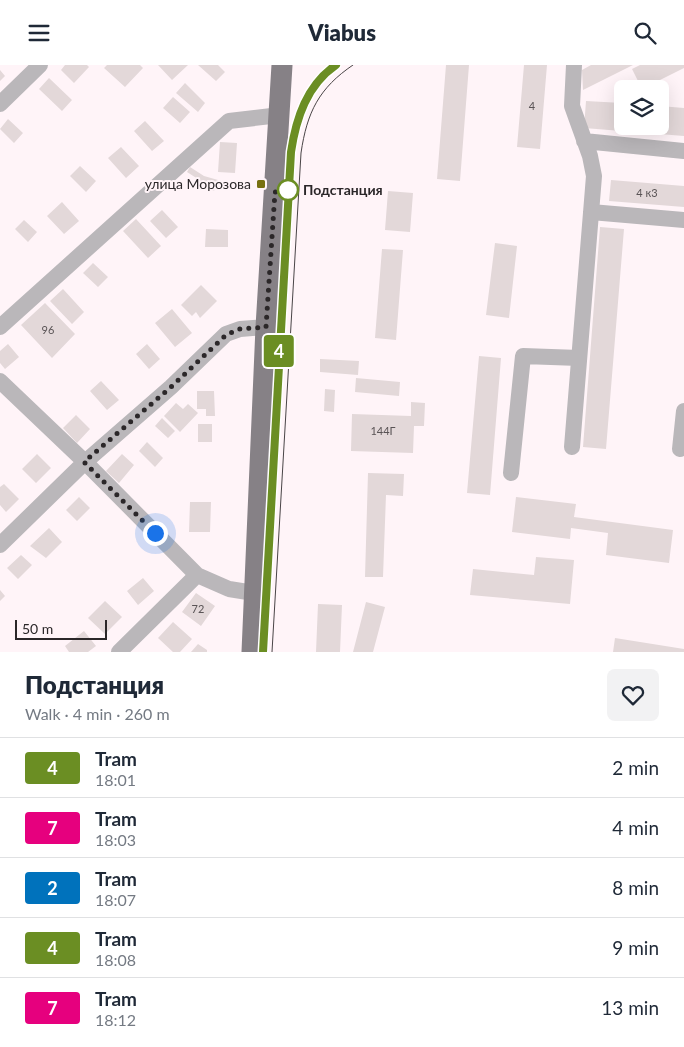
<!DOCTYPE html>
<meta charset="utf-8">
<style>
:root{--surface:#fff;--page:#f2f2f3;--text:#1f2937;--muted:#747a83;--line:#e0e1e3}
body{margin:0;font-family:Lato,sans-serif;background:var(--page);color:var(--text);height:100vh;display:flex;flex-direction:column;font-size:19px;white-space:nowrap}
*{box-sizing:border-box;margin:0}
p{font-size:16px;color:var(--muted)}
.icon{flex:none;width:28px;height:28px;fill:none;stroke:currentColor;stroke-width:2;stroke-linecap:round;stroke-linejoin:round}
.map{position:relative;height:587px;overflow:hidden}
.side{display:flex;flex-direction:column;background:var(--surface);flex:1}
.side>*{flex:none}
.badge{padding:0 10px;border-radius:4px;font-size:18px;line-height:32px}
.fabs{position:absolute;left:614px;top:15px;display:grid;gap:10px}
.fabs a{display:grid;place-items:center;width:55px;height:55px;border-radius:8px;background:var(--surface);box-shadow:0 5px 20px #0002;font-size:25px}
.scale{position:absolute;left:15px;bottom:12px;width:92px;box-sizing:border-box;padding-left:5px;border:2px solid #2b2729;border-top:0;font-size:14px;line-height:18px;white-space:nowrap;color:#2b2729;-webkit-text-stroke:4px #fff4f8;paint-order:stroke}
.you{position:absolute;width:25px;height:25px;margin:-12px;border:4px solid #fff;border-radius:50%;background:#1a73e8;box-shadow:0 0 0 8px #1a73e833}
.map>.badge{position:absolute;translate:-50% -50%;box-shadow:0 0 0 2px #fff}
.round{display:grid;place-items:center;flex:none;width:52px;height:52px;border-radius:8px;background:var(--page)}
.summary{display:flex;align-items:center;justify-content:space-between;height:85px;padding:0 25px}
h1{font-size:24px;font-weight:800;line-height:38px}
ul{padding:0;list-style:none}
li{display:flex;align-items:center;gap:15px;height:60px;padding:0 25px;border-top:1px solid var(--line)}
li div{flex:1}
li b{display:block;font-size:19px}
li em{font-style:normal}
li .badge{min-width:55px;font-weight:700;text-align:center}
header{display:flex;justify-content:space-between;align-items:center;height:65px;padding:0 25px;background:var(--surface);font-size:22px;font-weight:800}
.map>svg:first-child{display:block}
</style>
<header><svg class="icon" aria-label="menu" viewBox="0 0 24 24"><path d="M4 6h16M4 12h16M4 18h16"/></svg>Viabus<svg class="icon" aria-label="search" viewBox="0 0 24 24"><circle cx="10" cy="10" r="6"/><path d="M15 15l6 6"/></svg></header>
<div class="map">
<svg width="684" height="587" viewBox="0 0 684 587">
<rect width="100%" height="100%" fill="#fff4f8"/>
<path fill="#e3d8d9" d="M65 0H87L89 2 74 18 61 5Z
M107 0H140L143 3 125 22 104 3Z
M158 0H188L172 15Z
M198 0H218L225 7 216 16Z
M446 0H469L460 116 437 114Z
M524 0H547L540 84 517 82Z
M591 0H633L583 25 582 5Z
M640 0H684V3L642 24 632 4Z
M0 5 5 11 0 16Z
M49 13 72 35 62 46 39 24Z
M185 18 205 38 198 47 176 28Z
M173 32 190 47 180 58 163 43Z
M586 36 622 38V61H660V41L684 43V71L584 63Z
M8 54 23 68 14 78 0 64Z
M145 56 164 76 152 86 134 66Z
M220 77 237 78 235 108 218 107Z
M121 82 139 101 126 113 108 93Z
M80 101 96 116 86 127 70 111Z
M190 102 204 111 218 115 214 126 199 121 201 116 187 107Z
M611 115 684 121V142L609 136Z
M388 126 413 128 410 167 385 165Z
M62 137 79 156 64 169 47 151Z
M162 145 178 162 166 173 150 156Z
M136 154 161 181 148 193 123 166Z
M24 155 37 167 28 177 15 164Z
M600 162 624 164 606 384 583 382Z
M206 164 228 165V182H205Z
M495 178 517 181 509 253 486 250Z
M382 184 403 185 396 275 375 273Z
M93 198 108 212 98 222 83 208Z
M201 220 217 236 200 253 196 247 192 251 181 240Z
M63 224 84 247 72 259 50 236Z
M45 238 75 269 52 293 21 260Z
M172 244 192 268 175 282 155 258Z
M8 279 19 292 5 304 0 298V286Z
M147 279 160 294 149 304 136 289Z
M479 291 501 293 490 430 467 428Z
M320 294 359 296 358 310 320 307Z
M356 313 400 317 399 331 355 327Z
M101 316 119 335 107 345 90 326Z
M325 324 335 325 334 347 324 346Z
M197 326H214L215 351H206V344H197Z
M411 337 425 338 424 361H414L413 388 351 386 352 349 411 351Z
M176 338 183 344 188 339 198 348 180 367 164 351Z
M76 350 90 364 77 378 63 363Z
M162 353 175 366 168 373 155 361Z
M198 359H212V377H198Z
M147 377 163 393 155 402 139 386Z
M37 389 51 403 36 418 22 404Z
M122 389 134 400 119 418 106 406Z
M368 408 404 409 403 431 386 430 383 512H365Z
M4 419 19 434 6 447 0 440V422Z
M79 432 90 443 77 456 66 445Z
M516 432 576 439 574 452 673 465 669 498 606 490 608 468 571 463 570 474 512 467Z
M190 437H211L210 467H189Z
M49 463 62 477 46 493 30 481Z
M21 490 32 500 18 514 7 503Z
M536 492 574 495 570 539 470 530 473 504 534 510Z
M143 513 154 526 138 540 127 526Z
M0 525 5 531 0 536Z
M196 528 215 541 201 561 182 547Z
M105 536 122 552 105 569 88 553Z
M366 537 385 542 373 587H353Z
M318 539 342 540 340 587H316Z
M173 557 192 574 180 587H173L158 573Z
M84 566 96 581 88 587H69L65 581Z
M615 573 684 584V587H613Z
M198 579 207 585V587H191Z"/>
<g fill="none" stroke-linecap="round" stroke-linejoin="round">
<path stroke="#bab7ba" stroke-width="16" d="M0 39 40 0
M584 76 684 86
M591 147 684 155
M0 262 229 56 280 50
M0 316 85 397 197 510 229 524 254 528
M572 382 594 111 590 91 572 41 574 0
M680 384 684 346
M511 408 523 291 579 293
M0 480 85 397 171 322 226 269 240 264 266 262
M119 587 197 510"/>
<path stroke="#868186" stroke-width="21" d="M252 587 266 262 282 0"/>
<path stroke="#494446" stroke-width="1" d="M263 587 291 87C296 53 307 20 337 0
M272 587 301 88C307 47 319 23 353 0"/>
</g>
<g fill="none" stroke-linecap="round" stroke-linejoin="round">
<defs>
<path id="line" d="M263 587 291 87C296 53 307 20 336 0"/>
</defs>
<use href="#line" stroke="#fff" stroke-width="11"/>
<use href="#line" stroke="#6b8e23" stroke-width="8"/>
<path stroke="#2b2729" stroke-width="5" stroke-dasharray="0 9" d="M155 468 84 397 171 322 226 270 240 264 266 262 275 127 288 125"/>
</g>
<rect fill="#777010" stroke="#fff4f8" stroke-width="2" x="256" y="114" width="10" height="10" rx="2.5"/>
<circle fill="#fff" stroke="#6b8e23" stroke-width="2.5" cx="288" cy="125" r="10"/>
<g text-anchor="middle" stroke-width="4" stroke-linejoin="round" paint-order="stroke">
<g font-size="11" fill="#595355">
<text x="532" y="45">4</text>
<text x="647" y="132">4 к3</text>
<text x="48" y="269">96</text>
<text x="383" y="370">144Г</text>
<text x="198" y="548">72</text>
</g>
<g font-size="14" fill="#2b2729" stroke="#fff4f8" text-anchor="end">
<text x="251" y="124">улица Морозова</text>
</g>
<g font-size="14" font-weight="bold" fill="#2b2729" stroke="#fff4f8" text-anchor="start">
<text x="303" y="130">Подстанция</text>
</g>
</g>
</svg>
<div class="fabs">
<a><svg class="icon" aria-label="layers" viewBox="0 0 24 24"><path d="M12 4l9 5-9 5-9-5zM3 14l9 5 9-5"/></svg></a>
</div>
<div class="scale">50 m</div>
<div class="you" style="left:155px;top:468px"></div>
<b class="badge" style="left:279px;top:286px;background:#6b8e23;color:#fff">4</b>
</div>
<section class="side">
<div class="summary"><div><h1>Подстанция</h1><p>Walk · 4 min · 260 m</p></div><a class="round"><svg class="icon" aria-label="heart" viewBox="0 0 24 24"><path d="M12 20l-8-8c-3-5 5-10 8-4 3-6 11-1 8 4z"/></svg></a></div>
<ul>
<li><span class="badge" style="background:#6b8e23;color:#fff">4</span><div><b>Tram</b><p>18:01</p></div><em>2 min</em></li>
<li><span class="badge" style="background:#e6007e;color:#fff">7</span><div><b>Tram</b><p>18:03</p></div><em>4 min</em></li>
<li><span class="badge" style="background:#0072bc;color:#fff">2</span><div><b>Tram</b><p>18:07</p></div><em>8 min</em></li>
<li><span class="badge" style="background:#6b8e23;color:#fff">4</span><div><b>Tram</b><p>18:08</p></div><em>9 min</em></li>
<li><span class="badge" style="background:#e6007e;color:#fff">7</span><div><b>Tram</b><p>18:12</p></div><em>13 min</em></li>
</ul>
</section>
